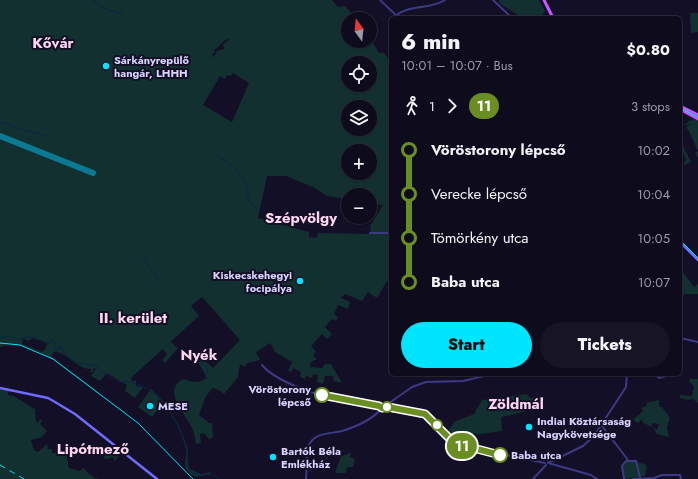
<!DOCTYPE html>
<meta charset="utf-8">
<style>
:root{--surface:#0e0b1c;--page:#171425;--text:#f1f3f6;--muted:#9b9ba3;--line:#2e2b3b;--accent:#00e5ff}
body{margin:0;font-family:Jost,sans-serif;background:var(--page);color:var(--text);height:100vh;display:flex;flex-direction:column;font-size:15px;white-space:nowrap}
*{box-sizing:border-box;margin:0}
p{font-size:13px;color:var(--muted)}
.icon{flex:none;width:22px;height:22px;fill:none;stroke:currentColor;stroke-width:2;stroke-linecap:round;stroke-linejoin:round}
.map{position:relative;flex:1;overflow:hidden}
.sheet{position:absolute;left:389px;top:16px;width:293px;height:360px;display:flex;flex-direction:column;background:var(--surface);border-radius:6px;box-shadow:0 1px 3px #0004,0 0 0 1px var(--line)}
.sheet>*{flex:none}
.badge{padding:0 8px;border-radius:13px;font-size:14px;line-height:26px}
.needle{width:26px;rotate:345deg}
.tools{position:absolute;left:341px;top:12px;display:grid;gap:8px}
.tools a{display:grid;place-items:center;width:36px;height:36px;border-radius:50%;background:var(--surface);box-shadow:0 1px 3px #0004,0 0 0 1px var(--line);font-size:20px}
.map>.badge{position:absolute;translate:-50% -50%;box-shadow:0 0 0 2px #fff}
.legs{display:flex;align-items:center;gap:6px;height:44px;padding:0 12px;font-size:13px}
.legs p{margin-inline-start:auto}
.headline{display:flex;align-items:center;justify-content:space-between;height:68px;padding:0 12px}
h1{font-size:22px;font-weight:800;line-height:30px}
.button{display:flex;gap:8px;margin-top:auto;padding:8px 12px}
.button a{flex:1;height:46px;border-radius:24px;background:var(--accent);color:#111;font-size:16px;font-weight:800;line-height:46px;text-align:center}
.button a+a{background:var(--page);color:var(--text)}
ul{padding:0 12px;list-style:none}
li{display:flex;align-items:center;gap:14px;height:44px;font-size:15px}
li i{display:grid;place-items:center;width:6px;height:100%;margin:0 5px;background:currentColor}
li i::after{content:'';width:10px;height:10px;margin:-5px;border:3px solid;border-radius:50%;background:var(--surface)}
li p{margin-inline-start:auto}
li:first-child i{background:linear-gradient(#0000 50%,currentColor 0)}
li:last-child i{background:linear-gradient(currentColor 50%,#0000 0)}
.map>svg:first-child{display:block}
</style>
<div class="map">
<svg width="698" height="479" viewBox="0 0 698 479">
<rect width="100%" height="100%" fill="#130f26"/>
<path fill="#12302f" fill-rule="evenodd" d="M0 0H332L338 7 345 6 356 19H348V41H370V38L379 53H384L391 62V283L387 281 377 298 368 292 362 301 345 294 341 298 350 302 348 309 338 305 334 314 338 317 336 321 332 319 325 327 332 334 327 339 322 334 311 346 316 351 313 356 317 359 311 362 310 367 322 368 325 364H331L342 383 334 381 333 376H325L323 384 317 382 318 375 313 374 312 378 306 376 305 379 300 377 301 372 293 368 291 372 288 371 292 362 275 352 270 343 256 352 260 360 247 363 245 367 241 364 239 368 238 377 224 394 219 390 212 388 205 398 199 415 209 423H212L213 438H210L211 441 204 433 200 434 201 443 196 444C195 438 194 431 191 426 184 412 162 391 183 379 192 382 198 384 207 378L196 358V353L213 368 240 340 202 297 191 306 199 316 131 378 132 381H136V386L143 387 135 398 125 391 127 385 107 373 100 381 91 376 96 369 93 368 94 370 91 373 90 372 92 369C77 370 68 352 54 352L51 356 97 391 96 392C70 373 35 337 0 347ZM230 39 223 44 224 49 217 51 214 57 212 56 215 51 213 49H216L225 40ZM348 63H370V85H348ZM233 73 249 83 232 122 203 105 220 76 225 79 227 75 230 76ZM348 107H370V129H348ZM348 151H370V173H348ZM267 176H286L315 188 327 196 348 199V195H370V204L383 205 370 226 371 234 318 233 317 238 309 237V232L258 218ZM32 338 48 343 43 352 22 344 23 339 29 341Z
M499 0H539L545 11 540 18H523L499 3Z
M690 13H698V32L691 33Z
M680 111 698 121V158L695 153 698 151 688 129 685 128 692 124 684 126 690 120 692 121 693 119 682 113 683 124Z
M682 144 691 162 685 165 684 162 686 160 680 146Z
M680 268 694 287 698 284V294H684L680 303Z
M171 342 178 348 165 363 162 360 167 354 163 349Z
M690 379H698V403L693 399 687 400 680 398V395L692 396 694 386 689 382Z
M0 389 11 391 8 392V395L14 396 36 410 35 412 36 421 38 423 40 419 42 421 40 424 47 431 42 437 31 440 34 450 38 452 47 444 48 449H52V453H66L69 468 80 471 83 468 94 478 99 479H0Z
M151 389C169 405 180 424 187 447 189 455 186 462 190 469L201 474 211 472 210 474 196 477C192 475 188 472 186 469 184 463 187 456 186 450 183 435 175 416 165 405L162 404 152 417 138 407Z
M527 394 530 398 536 397 541 408 501 417 502 431 480 434 466 433V436L461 432 448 437 446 435 454 422 474 414 482 400Z
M659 400V407H662L670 418 667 428 669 437 657 434 653 427 657 430 659 424 652 423V427L643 423 642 419 638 423 633 420 643 411 641 408 647 406 646 403Z
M109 448 110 451 116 450 115 456 117 457V453L119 454V456L115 461 113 457 107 459 103 458 105 455 107 456Z
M351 453 350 457 355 459 353 467H347L346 473H335L341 456Z
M626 461H636L640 477 624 479 622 466Z
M637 462 647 465 645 476H641Z"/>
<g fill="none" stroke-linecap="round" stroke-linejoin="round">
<path stroke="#0c2248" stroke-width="1" d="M92 0 108 10 123 14
M0 122 13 126
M14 127 49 137
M217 155C231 164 244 174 248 191 248 194 248 197 248 200L260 211
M143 258 161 284
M0 338 9 336 19 340 28 337H34L48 344 51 340H54L56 350 61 347C68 363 83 364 97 366L100 372 107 374 119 382C153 377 179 420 186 448 188 456 187 463 189 470 202 479 206 469 220 479
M196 354 208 370 204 378"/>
<path stroke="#0a7a92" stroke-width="6" d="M0 136 93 173"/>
<path stroke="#3d3a85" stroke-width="2" d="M380 0 399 18
M493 0 512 18
M397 15C411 4 430 10 445 0
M370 233H391
M680 338 698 342
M262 365C277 383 324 398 346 401 357 402 373 402 382 406
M654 374 659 378 674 374
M659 377 670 374
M388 407 426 415 452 442 459 445 545 463
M382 408 412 387 426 382 463 381 493 374
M602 426 628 460
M626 461H636L640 477
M548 463 583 446 594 436 626 387 627 374
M548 463 591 475 597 479
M306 479C307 468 305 456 309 445 315 432 330 434 342 431 355 427 373 419 382 408
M533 479 546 465
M624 479 622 466 626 461
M633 479 654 478 662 475H680L681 479"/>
<path stroke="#6f6bff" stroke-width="2.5" d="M680 242 698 260
M0 388 48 398 55 402 75 414 157 479"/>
<path stroke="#c25bff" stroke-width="3" d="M544 0 553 18
M680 106 698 115
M680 109 698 119"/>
<path stroke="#00e5ff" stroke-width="1" d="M680 108 698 117
M680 240 698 258
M0 343 20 345 53 359 138 423 193 479"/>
<path stroke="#00e5ff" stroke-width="1" stroke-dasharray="6 5" stroke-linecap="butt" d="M0 465 24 479"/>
</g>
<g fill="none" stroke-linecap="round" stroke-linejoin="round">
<defs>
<path id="line-1" d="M322 395 379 406 382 408 388 407 425 414 454 443 500 455"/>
</defs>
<use href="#line-1" stroke="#fff" stroke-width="9"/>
<use href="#line-1" stroke="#6b8e23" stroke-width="6"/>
</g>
<g fill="#00e5ff" stroke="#130f26" stroke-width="1.5">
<circle cx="106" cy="66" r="4"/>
<circle cx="300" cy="281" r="4"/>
<circle cx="150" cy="406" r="4"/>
<circle cx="529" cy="427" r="4"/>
<circle cx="273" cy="457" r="4"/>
</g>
<g fill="#fff" stroke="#6b8e23" stroke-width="2">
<circle cx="322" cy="395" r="7"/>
<circle cx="387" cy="407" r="5"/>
<circle cx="437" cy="425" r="5"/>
<circle cx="500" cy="455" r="7"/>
</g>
<g text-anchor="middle" stroke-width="4" stroke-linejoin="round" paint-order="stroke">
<g font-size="11" font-weight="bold" fill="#d9d4ff" stroke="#130f26" text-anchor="start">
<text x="114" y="64">Sárkányrepülő<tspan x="114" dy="13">hangár, LHHH</tspan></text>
<text x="292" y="279" text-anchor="end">Kiskecskehegyi<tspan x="292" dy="13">focipálya</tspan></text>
<text x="158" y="410">MESE</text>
<text x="537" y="425">Indiai Köztársaság<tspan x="537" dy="13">Nagykövetsége</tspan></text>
<text x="281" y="455">Bartók Béla<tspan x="281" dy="13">Emlékház</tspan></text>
</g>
<g font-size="11" font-weight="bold" fill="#d9d4ff" stroke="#130f26" text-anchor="end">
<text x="311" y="393">Vöröstorony<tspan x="311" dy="13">lépcső</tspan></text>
<text x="511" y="459" text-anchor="start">Baba utca</text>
</g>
<g font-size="15" font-weight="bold" fill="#ffd6f0" stroke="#130f26">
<text x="53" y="48">Kővár</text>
<text x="301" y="223">Szépvölgy</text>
<text x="133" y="323">II. kerület</text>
<text x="199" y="360">Nyék</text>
<text x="516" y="409">Zöldmál</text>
<text x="93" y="454">Lipótmező</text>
</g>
</g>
</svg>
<div class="tools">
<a><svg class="needle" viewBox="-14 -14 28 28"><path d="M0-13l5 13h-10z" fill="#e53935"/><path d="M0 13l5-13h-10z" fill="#9b9ba3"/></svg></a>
<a><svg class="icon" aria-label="locate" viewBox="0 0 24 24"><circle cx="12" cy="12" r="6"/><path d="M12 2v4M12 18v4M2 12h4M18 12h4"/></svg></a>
<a><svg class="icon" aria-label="layers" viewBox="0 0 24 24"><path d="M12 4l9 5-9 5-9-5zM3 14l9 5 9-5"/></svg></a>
<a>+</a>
<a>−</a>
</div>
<b class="badge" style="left:462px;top:446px;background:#6b8e23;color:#fff">11</b>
<section class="sheet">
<div class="headline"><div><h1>6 min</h1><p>10:01 – 10:07 · Bus</p></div><b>$0.80</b></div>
<div class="legs"><svg class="icon" aria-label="walk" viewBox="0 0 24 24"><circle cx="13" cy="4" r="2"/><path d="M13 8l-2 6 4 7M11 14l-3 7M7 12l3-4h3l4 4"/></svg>1<svg class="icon" aria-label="forward" viewBox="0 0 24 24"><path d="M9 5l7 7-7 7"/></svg><b class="badge" style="background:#6b8e23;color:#fff">11</b><p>3 stops</p></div>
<ul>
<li><i style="color:#6b8e23"></i><b>Vöröstorony lépcső</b><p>10:02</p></li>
<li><i style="color:#6b8e23"></i><span>Verecke lépcső</span><p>10:04</p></li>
<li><i style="color:#6b8e23"></i><span>Tömörkény utca</span><p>10:05</p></li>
<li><i style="color:#6b8e23"></i><b>Baba utca</b><p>10:07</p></li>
</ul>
<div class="button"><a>Start</a><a>Tickets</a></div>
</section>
</div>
